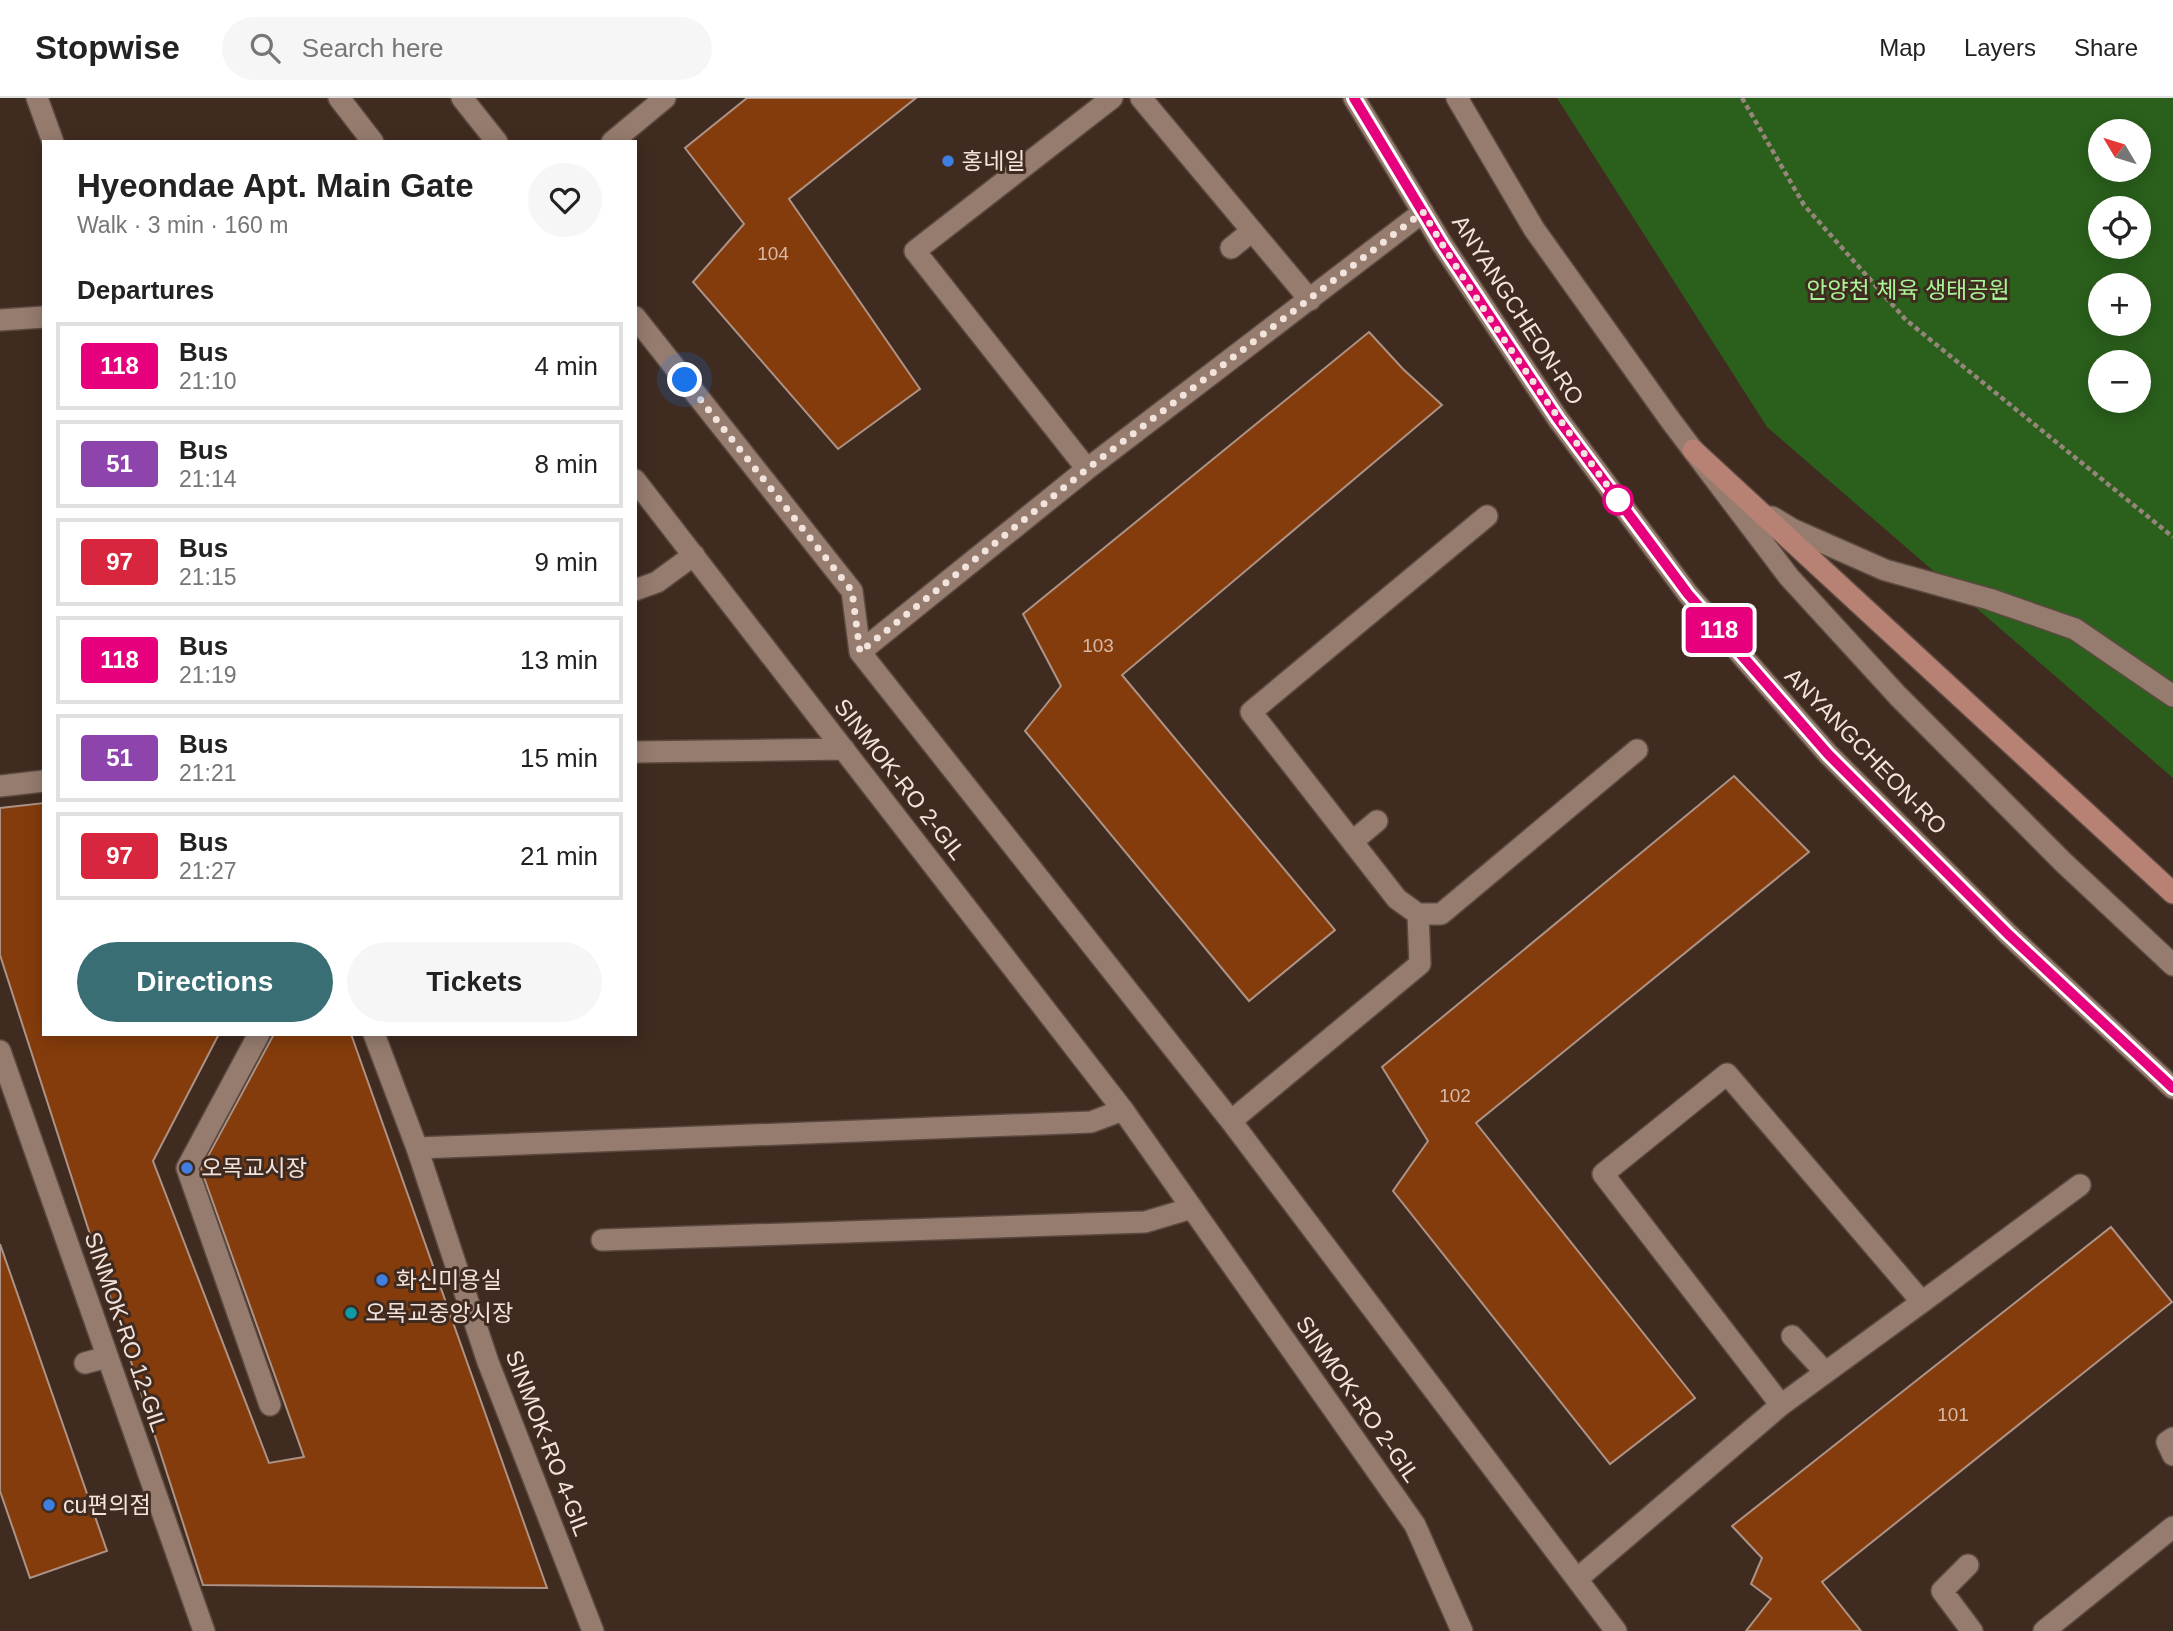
<!DOCTYPE html>
<meta charset="utf-8">
<style>
:root{--surface:#fff;--page:#f6f6f6;--text:#222;--muted:#767676;--line:#e0e0e0;--accent:#386e74}
body{margin:0;font-family:Helvetica,"Noto Sans KR",sans-serif;background:var(--page);color:var(--text);height:100vh;display:flex;flex-direction:column;font-size:26px;white-space:nowrap}
*{box-sizing:border-box;margin:0}
p{font-size:23px;color:var(--muted)}
.icon{flex:none;width:38px;height:38px;fill:none;stroke:currentColor;stroke-width:2;stroke-linecap:round;stroke-linejoin:round}
.map{position:relative;flex:1;overflow:hidden}
.side{position:absolute;left:42px;top:42px;width:595px;height:896px;display:flex;flex-direction:column;background:var(--surface);border-radius:0px;box-shadow:0 4px 18px #0003}
.side>*{flex:none}
.badge{padding:0 14px;border-radius:5px;font-size:24px;line-height:46px}
.needle{width:46px;rotate:308deg}
.controls{position:absolute;left:2088px;top:21px;display:grid;gap:14px}
.controls a{display:grid;place-items:center;width:63px;height:63px;border-radius:50%;background:var(--surface);box-shadow:0 4px 18px #0003;font-size:35px}
.you{position:absolute;width:35px;height:35px;margin:-18px;border:5px solid #fff;border-radius:50%;background:#1a73e8;box-shadow:0 0 0 10px #1a73e833}
.map>.badge{position:absolute;translate:-50% -50%;box-shadow:0 0 0 4px #fff}
h2{padding:0 35px;font-size:26px;line-height:63px}
.round{display:grid;place-items:center;flex:none;width:74px;height:74px;border-radius:37px;background:var(--page)}
.summary{display:flex;align-items:center;justify-content:space-between;height:119px;padding:0 35px}
h1{font-size:33px;font-weight:700;line-height:52px}
.cta{display:flex;gap:14px;margin-top:auto;padding:14px 35px}
.cta a{flex:1;height:80px;border-radius:42px;background:var(--accent);color:#fff;font-size:28px;font-weight:700;line-height:80px;text-align:center}
.cta a+a{background:var(--page);color:var(--text)}
ul{padding:0;list-style:none}
li{display:flex;align-items:center;gap:21px;height:88px;margin:0 14px 10px;padding:0 21px;border:4px solid var(--line);border-radius:0px}
li div{flex:1}
li b{display:block;font-size:26px}
li em{font-style:normal}
li .badge{min-width:77px;font-weight:700;text-align:center}
header{display:flex;align-items:center;gap:42px;box-sizing:border-box;height:98px;padding:0 35px;background:var(--surface);border-bottom:2px solid var(--line)}
header strong{font-size:33px}
nav{display:flex;gap:38px;margin-inline-start:auto;font-size:24px}
.search{width:490px;height:63px;background:var(--page);display:flex;align-items:center;gap:18px;box-sizing:border-box;padding:0 24px;border-radius:38px;color:var(--muted);font-size:26px}
.map>svg:first-child{display:block}
</style>
<header>
<strong>Stopwise</strong>
<div class="search"><svg class="icon" aria-label="search" viewBox="0 0 24 24"><circle cx="10" cy="10" r="6"/><path d="M15 15l6 6"/></svg>Search here</div>
<nav><a>Map</a><a>Layers</a><a>Share</a></nav>
</header>
<div class="map">
<svg width="2173" height="1533" viewBox="0 0 2173 1533">
<rect width="100%" height="100%" fill="#402b20"/>
<path fill="#2b601c" fill-rule="evenodd" d="M1557 0H2173V680L1767 329ZM2100 33H2138V72H2100ZM2100 110H2138V149H2100ZM2100 187H2138V226H2100ZM2100 264H2138V303H2100Z"/>
<path fill="#853c0c" stroke="#ad9386" stroke-width="2" d="M747 0H916L789 101 920 291 838 351 693 184 744 126 685 50Z
M1369 234 1403 271 1442 307 1122 577 1335 832 1249 903 1025 633 1061 588 1023 516Z
M1734 678 1809 754 1476 1025 1695 1300 1610 1366 1393 1093 1428 1043 1382 969Z
M44 705V936H219L153 1063 269 1365 304 1359 201 1071 274 936H351L547 1490 203 1487 0 857V710Z
M2111 1129 2172 1204 1822 1484 1861 1533H1746L1771 1501 1751 1486 1762 1460 1732 1428Z
M0 1146 107 1453 30 1480 0 1393Z"/>
<g fill="none" stroke-linecap="round" stroke-linejoin="round">
<defs>
<path id="lane" d="M462 0 497 44
M1141 0 1310 202
M612 44 665 0
M635 219 852 493 860 554 1231 1023 1616 1533
M0 222 44 219
M1087 371 915 153 1112 0
M1487 418 1251 614 1397 801 1418 816H1441L1637 652
M1772 419 1792 431 1885 472 1989 501 2075 531 2173 598
M635 492 657 484 694 457
M860 554 1087 371 1423 114
M1353 743 1377 723
M259 936 187 1070 270 1307
M0 953 204 1533
M1231 1023 1420 866 1418 816
M417 1050 1091 1024 1123 1012
M602 1142 1145 1124 1192 1110
M1792 1238 1825 1274
M85 1265 107 1259
M1781 1307 1603 1076 1727 976 1922 1204 2080 1087
M2173 1340 2167 1344 2173 1357
M1968 1467 1942 1493 1972 1533
M1577 1481 1781 1307 1922 1204
M2044 1533 2173 1429"/>
<path id="street" d="M37 0 53 44
M339 0 373 44
M1231 150 1252 133
M635 382 1123 1012 1415 1427 1462 1533
M635 654 844 651
M0 688 44 683
M374 936 417 1050 488 1264 593 1533"/>
<path id="secondary" d="M1354 0 1442 146 1558 321 1688 496 1828 656 2008 836 2173 990
M1457 0 1534 131 1671 323 1789 479 1898 598 2063 764 2173 867"/>
<path id="primary" d="M1693 352 2173 795"/>
</defs>
<use href="#lane" stroke="#5b4940" stroke-width="24"/>
<use href="#street" stroke="#5b4940" stroke-width="24"/>
<use href="#secondary" stroke="#5b4940" stroke-width="24"/>
<use href="#primary" stroke="#5b4940" stroke-width="24"/>
<path stroke="#97857c" stroke-width="4.5" stroke-dasharray="5 3.5" stroke-linecap="butt" d="M1742 0 1804 107 1906 222 2173 439"/>
<use href="#lane" stroke="#967c6f" stroke-width="21"/>
<use href="#street" stroke="#967c6f" stroke-width="21"/>
<use href="#secondary" stroke="#967c6f" stroke-width="21"/>
<use href="#primary" stroke="#b78173" stroke-width="21"/>
</g>
<g fill="none" stroke-linecap="round" stroke-linejoin="round">
<defs>
<path id="line" d="M1354 0 1442 146 1558 321 1688 496 1828 656 2008 836 2173 990"/>
</defs>
<use href="#line" stroke="#fff" stroke-width="16"/>
<use href="#line" stroke="#e6007e" stroke-width="10"/>
<path stroke="#f2e3dc" stroke-width="7" stroke-dasharray="0 12.6" d="M685 282 852 493 860 554 1087 371 1423 114C1483 216 1553 313 1623 409L1618 402"/>
</g>
<g fill="#3f7fe0" stroke="#402b20" stroke-width="2.5">
<circle cx="948" cy="63" r="7"/>
<circle cx="187" cy="1070" r="7"/>
<circle cx="382" cy="1182" r="7"/>
<circle cx="49" cy="1407" r="7"/>
</g>
<circle fill="#fff" stroke="#e6007e" stroke-width="3.5" cx="1618" cy="402" r="14"/>
<circle fill="#0f9aa8" stroke="#402b20" stroke-width="2.5" cx="351" cy="1215" r="7"/>
<g text-anchor="middle" stroke-width="6" stroke-linejoin="round" paint-order="stroke">
<g font-size="19" fill="#d7b9a8">
<text x="773" y="162">104</text>
<text x="1098" y="554">103</text>
<text x="1455" y="1004">102</text>
<text x="1953" y="1323">101</text>
</g>
<g font-size="23" fill="#f2e3dc" stroke="#402b20" text-anchor="start">
<text x="962" y="71">홍네일</text>
<text x="201" y="1078">오목교시장</text>
<text x="396" y="1190">화신미용실</text>
<text x="365" y="1223">오목교중앙시장</text>
<text x="63" y="1415">cu편의점</text>
</g>
<g font-size="23" fill="#a8f395" stroke="#402b20">
<text x="1908" y="200">안양천 체육 생태공원</text>
</g>
<g font-size="23" fill="#f2e3dc" stroke="#402b20">
<text transform="translate(1518 212) rotate(57)" y="8">ANYANGCHEON-RO</text>
<text transform="translate(1866 653) rotate(46)" y="8">ANYANGCHEON-RO</text>
<text transform="translate(900 681) rotate(52)" y="8">SINMOK-RO 2-GIL</text>
<text transform="translate(126 1234) rotate(71)" y="8">SINMOK-RO 12-GIL</text>
<text transform="translate(1358 1301) rotate(55)" y="8">SINMOK-RO 2-GIL</text>
<text transform="translate(548 1345) rotate(69)" y="8">SINMOK-RO 4-GIL</text>
</g>
</g>
</svg>
<div class="controls">
<a><svg class="needle" viewBox="-14 -14 28 28"><path d="M0-13l5 13h-10z" fill="#e53935"/><path d="M0 13l5-13h-10z" fill="#767676"/></svg></a>
<a><svg class="icon" aria-label="locate" viewBox="0 0 24 24"><circle cx="12" cy="12" r="6"/><path d="M12 2v4M12 18v4M2 12h4M18 12h4"/></svg></a>
<a>+</a>
<a>−</a>
</div>
<div class="you" style="left:685px;top:282px"></div>
<b class="badge" style="left:1719px;top:532px;background:#e6007e;color:#fff">118</b>
<section class="side">
<div class="summary"><div><h1>Hyeondae Apt. Main Gate</h1><p>Walk · 3 min · 160 m</p></div><a class="round"><svg class="icon" aria-label="heart" viewBox="0 0 24 24"><path d="M12 20l-8-8c-3-5 5-10 8-4 3-6 11-1 8 4z"/></svg></a></div>
<h2>Departures</h2>
<ul>
<li><span class="badge" style="background:#e6007e;color:#fff">118</span><div><b>Bus</b><p>21:10</p></div><em>4 min</em></li>
<li><span class="badge" style="background:#8e44ad;color:#fff">51</span><div><b>Bus</b><p>21:14</p></div><em>8 min</em></li>
<li><span class="badge" style="background:#d7263d;color:#fff">97</span><div><b>Bus</b><p>21:15</p></div><em>9 min</em></li>
<li><span class="badge" style="background:#e6007e;color:#fff">118</span><div><b>Bus</b><p>21:19</p></div><em>13 min</em></li>
<li><span class="badge" style="background:#8e44ad;color:#fff">51</span><div><b>Bus</b><p>21:21</p></div><em>15 min</em></li>
<li><span class="badge" style="background:#d7263d;color:#fff">97</span><div><b>Bus</b><p>21:27</p></div><em>21 min</em></li>
</ul>
<div class="cta"><a>Directions</a><a>Tickets</a></div>
</section>
</div>
